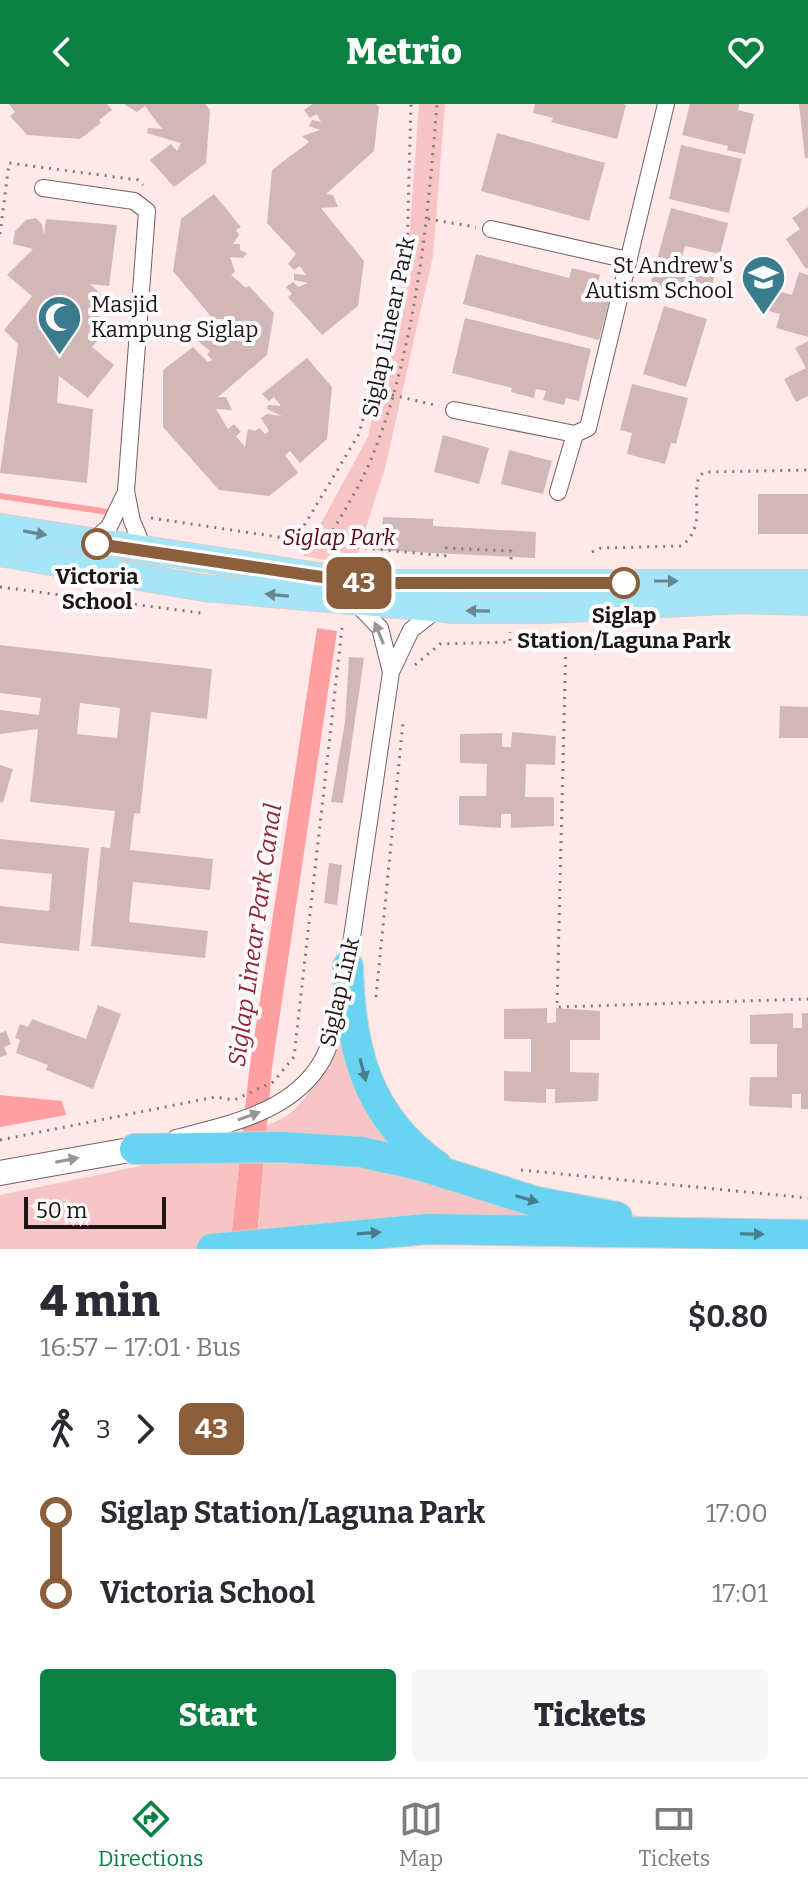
<!DOCTYPE html>
<meta charset="utf-8">
<style>
:root{--surface:#fff;--page:#f7f7f7;--text:#2b2b33;--muted:#7c7c81;--line:#e1e1e2;--accent:#0b8043}
body{margin:0;font-family:Bitter,serif;background:var(--page);color:var(--text);height:100vh;display:flex;flex-direction:column;font-size:30px;white-space:nowrap}
*{box-sizing:border-box;margin:0}
p{font-size:26px;color:var(--muted)}
.icon{flex:none;width:44px;height:44px;fill:none;stroke:currentColor;stroke-width:2;stroke-linecap:round;stroke-linejoin:round}
.map{position:relative;height:1145px;overflow:hidden}
.drawer{display:flex;flex-direction:column;background:var(--surface);flex:1}
.drawer>*{flex:none}
.badge{padding:0 16px;border-radius:12px;font-size:28px;line-height:52px}
.scale{position:absolute;left:24px;bottom:20px;width:142px;box-sizing:border-box;padding-left:8px;border:4px solid #1e1515;border-top:0;font-size:22px;line-height:28px;white-space:nowrap;color:#1e1515;-webkit-text-stroke:6px #fbfbfb;paint-order:stroke}
.map>.badge{position:absolute;translate:-50% -50%;box-shadow:0 0 0 4px #fff}
.legs{display:flex;align-items:center;gap:12px;height:88px;padding:0 40px;font-size:26px}
.legs p{margin-inline-start:auto}
.summary{display:flex;align-items:center;justify-content:space-between;height:136px;padding:0 40px}
h1{font-size:44px;font-weight:800;line-height:60px}
.action{display:flex;gap:16px;margin-top:auto;padding:16px 40px}
.action a{flex:1;height:92px;border-radius:8px;background:var(--accent);color:#fff;font-size:32px;font-weight:800;line-height:92px;text-align:center}
.action a+a{background:var(--page);color:var(--text)}
ul{padding:0 40px;list-style:none}
li{display:flex;align-items:center;gap:28px;height:80px;font-size:30px}
li i{display:grid;place-items:center;width:12px;height:100%;margin:0 10px;background:currentColor}
li i::after{content:'';width:20px;height:20px;margin:-10px;border:6px solid;border-radius:50%;background:var(--surface)}
li p{margin-inline-start:auto}
li:first-child i{background:linear-gradient(#0000 50%,currentColor 0)}
li:last-child i{background:linear-gradient(currentColor 50%,#0000 0)}
header{display:flex;justify-content:space-between;align-items:center;height:104px;padding:0 40px;background:var(--accent);color:#fff;font-size:36px;font-weight:800}
.tab-bar{display:flex;justify-content:space-around;align-items:center;height:112px;border-top:2px solid var(--line);background:var(--surface);font-size:22px;color:var(--muted)}
.tab-bar a{display:grid;justify-items:center;gap:4px}
.tab-bar .selected{color:var(--accent)}
.map>svg:first-child{display:block}
</style>
<header><svg class="icon" aria-label="back" viewBox="0 0 24 24"><path d="M15 5l-7 7 7 7"/></svg>Metrio<svg class="icon" aria-label="heart" viewBox="0 0 24 24"><path d="M12 20l-8-8c-3-5 5-10 8-4 3-6 11-1 8 4z"/></svg></header>
<div class="map">
<svg width="808" height="1145" viewBox="0 0 808 1145">
<rect width="100%" height="100%" fill="#fee8e8"/>
<path fill="#f7c5c5" d="M419 0H445L433 152 385 364 354 461 303 452 368 333 408 150Z
M362 928 405 1028 487 1079 698 1125 257 1142 267 1021C308 1009 322 965 337 929Z
M242 1028 230 1145H0V1091L136 1063Z"/>
<path fill="#fea0a2" d="M317 524 337 527 272 964 256 1145H230L249 968Z
M0 991 62 997 66 1011 0 1023Z"/>
<g fill="none" stroke-linecap="round" stroke-linejoin="round">
<path stroke="#fea0a2" stroke-width="6" d="M0 392 108 408"/>
</g>
<path fill="#d1b8b7" fill-rule="evenodd" d="M9 0H107L112 6 99 16 101 19 80 35 27 31 10 12 15 8Z
M124 0H205L210 6 206 59 174 83 150 56 171 40 177 47 181 39 147 29 148 24 162 25 145 2 137 8Z
M313 0H376L379 3 374 47 326 90 333 91 338 103 321 104 364 157 358 202 322 231 288 193 292 190 286 183 293 178 298 183 308 179 294 176V170L306 171 300 162 294 166 288 160 296 150 267 119 272 66 309 38 302 32 320 26 309 22 312 16 321 18 317 10 310 14 304 6Z
M535 0H622L626 1 617 35 551 18 553 14 533 9Z
M690 0H739L738 6 754 10 745 50 727 46 728 42 682 31Z
M799 0H808V54H805Z
M497 29 605 59 589 117 481 87Z
M681 41 742 55 729 109 669 95Z
M214 90 241 123 236 126 239 131 233 140H240V146L247 149 243 154 230 153 235 168 231 171 246 184 249 182 274 209 267 251 218 293H226L232 306 216 305 228 325 234 320 241 328 236 332 245 343 248 325 255 327 260 324 265 330 269 327 261 314 267 310 282 312 267 305 268 301 281 302 274 293 269 297 262 290 307 254 332 283 327 335 300 359 290 347 285 351 298 369 269 392 219 386 163 323V266L193 243 208 258 212 256 207 250 210 247 198 237 206 229H220L203 227V220L230 221 226 215H213L173 167 181 115Z
M808 103V164L806 165 786 135 800 125 792 114Z
M671 104 728 119 720 150 685 142 681 157 716 166 708 197 650 182Z
M36 114 42 120 44 131 46 115 117 121 109 182 90 180 101 190 100 201 92 205 110 223 92 243 114 261 88 294 59 272 57 299 93 305 87 379 0 369 18 240 4 226 32 192 7 171 33 145 13 140 15 127 26 116Z
M476 150 569 174 572 164 600 171 597 182 612 186 599 236 463 200Z
M799 168 808 171V233L776 224 780 210 765 206 771 185 792 191Z
M664 202 707 215 686 283 643 270Z
M465 214 591 245 579 297 566 294 564 301 543 296 546 287 536 285 534 294 511 288 512 284 452 269Z
M808 237V292L796 298 784 275 806 264 795 244Z
M632 280 688 294 676 340 671 339 665 360 627 350 632 329 620 326Z
M443 331 489 344 479 380 434 368Z
M509 346 552 357 543 390 501 380Z
M758 390H808V430H758Z
M383 413 433 415V422L536 428 535 454 374 446 375 425H382Z
M0 541 212 565 207 615 151 608 140 710 134 709 130 746 213 755 210 786 133 778 129 818 208 827 205 854 91 842 101 743 110 744 115 707 30 698 38 625 0 630V606L39 611 41 594 0 589ZM80 599 120 604 117 634 77 630Z
M349 553 364 554 343 699 331 698 345 618Z
M780 602 808 603V634H779Z
M512 628 556 632 555 661 526 660 525 693H554V722L511 724V710H501V724L459 721V692H486L487 660 460 659V630L502 629V643H511Z
M0 661 13 665 3 699 0 698Z
M0 735 89 744 79 847 0 839V802L49 807 52 770 0 765Z
M329 759 342 761 337 801 324 799Z
M98 901 121 910 93 985 46 966 48 961 16 949 20 936 15 934 20 920 28 923 32 915 86 935Z
M547 904V919L556 918V904L600 907V936H570V968L599 969 598 997 555 999V985H546V999L504 997V967L531 968V935H504V905Z
M793 909V924H802V909H808V1005H801V990H792V1004L749 1002 750 973H777V940H750V911Z
M6 927 11 940 4 943 7 951 0 953V929Z"/>
<g fill="none" stroke-linecap="round" stroke-linejoin="round">
<defs>
<path id="street" d="M43 84 134 97 147 107 126 387 132 417 145 448
M491 125 628 156
M454 306 575 330 588 324 666 0
M558 388 575 330
M91 439 109 423 126 388
M354 497 380 524 391 568
M347 867 391 568 411 526 438 505
M176 1034C229 1020 294 1008 323 955 333 936 337 910 342 889"/>
<path id="secondary" d="M0 1069 135 1045"/>
<path id="primary" d="M0 423 363 479H808
M0 449 204 484 455 506H546L741 496 808 498"/>
<path id="highway" d="M348 862C350 944 366 1012 437 1062
M135 1045 281 1043 361 1048 419 1061 537 1098 617 1113
M212 1145 428 1125 808 1131"/>
</defs>
<use href="#street" stroke="#766060" stroke-width="18"/>
<use href="#secondary" stroke="#766060" stroke-width="26"/>
<use href="#primary" stroke="#d2d0d0" stroke-width="28"/>
<use href="#highway" stroke="#d2d0d0" stroke-width="32"/>
<path stroke="#867777" stroke-width="3" stroke-dasharray="2 6" stroke-linecap="butt" d="M428 115 476 123
M0 130 9 59 138 76 143 81
M392 291 439 302
M151 414 325 440 445 452 446 444 511 447V457
M296 435 359 330 407 150 411 0
M325 440C342 410 362 380 374 348 416 243 428 113 437 0
M592 448 601 444 682 442C707 419 691 401 699 372L705 368 808 366
M0 483 201 509
M566 537 557 903 808 895
M415 561 440 540 510 538V528
M376 893 403 618
M0 1036 215 993 234 996 273 978 294 953 342 524
M521 1066 808 1094"/>
<use href="#street" stroke="#fff" stroke-width="16"/>
<use href="#secondary" stroke="#fff" stroke-width="24"/>
<use href="#primary" stroke="#a5e5f7" stroke-width="26"/>
<use href="#highway" stroke="#69d4f2" stroke-width="30"/>
</g>
<defs><path id="oneway-solid" d="M-6-.8H1V-3.2L6.5 0L1 3.2V.8H-6Z" transform="scale(2)"/></defs>
<g fill="#688791">
<use href="#oneway-solid" transform="translate(35 429) rotate(10)"/>
<use href="#oneway-solid" transform="translate(666 477)"/>
<use href="#oneway-solid" transform="translate(277 491) rotate(-175)"/>
<use href="#oneway-solid" transform="translate(478 507) rotate(-179)"/>
</g>
<g fill="#9a9696">
<use href="#oneway-solid" transform="translate(379 529) rotate(-112)"/>
<use href="#oneway-solid" transform="translate(249 1012) rotate(-20)"/>
<use href="#oneway-solid" transform="translate(67 1056) rotate(-11)"/>
</g>
<g fill="#477e8f">
<use href="#oneway-solid" transform="translate(363 966) rotate(75)"/>
<use href="#oneway-solid" transform="translate(527 1095) rotate(16)"/>
<use href="#oneway-solid" transform="translate(369 1129) rotate(-4)"/>
<use href="#oneway-solid" transform="translate(752 1130) rotate(1)"/>
</g>
<g fill="none" stroke-linecap="round" stroke-linejoin="round">
<defs>
<path id="line-1" d="M97 440 363 479H624"/>
</defs>
<use href="#line-1" stroke="#fff" stroke-width="18"/>
<use href="#line-1" stroke="#8b5e3c" stroke-width="12"/>
</g>
<defs>
<symbol id="school-pin" viewBox="-11 -11 22 30"><path d="M0 17L-7.5 6A9.5 9.5 0 1 1 7.5 6Z" fill="#3a7b8e" stroke="#fbfbfb"/><path d="M0-5L7-2L0 1L-7-2ZM-4 1L0 2.5L4 1V4Q0 6-4 4Z" fill="#fff"/></symbol>
<symbol id="mosque-pin" viewBox="-11 -11 22 30"><path d="M0 17L-7.5 6A9.5 9.5 0 1 1 7.5 6Z" fill="#3a7b8e" stroke="#fbfbfb"/><path d="M3.5-4.9A6 6 0 1 0 3.5 4.9A5 5 0 1 1 3.5-4.9Z" fill="#fff"/></symbol>
</defs>
<g fill-rule="evenodd">
<use href="#school-pin" x="738" y="148" width="51" height="69"/>
<use href="#mosque-pin" x="34" y="188" width="51" height="69"/>
</g>
<g fill="#fff" stroke="#8b5e3c" stroke-width="4">
<circle cx="97" cy="440" r="14"/>
<circle cx="624" cy="479" r="14"/>
</g>
<g text-anchor="middle" stroke-width="8" stroke-linejoin="round" paint-order="stroke">
<g font-size="22" fill="#1e1515" stroke="#fbfbfb" text-anchor="end">
<text x="733" y="169">St Andrew's<tspan x="733" dy="25">Autism School</tspan></text>
<text x="91" y="208" text-anchor="start">Masjid<tspan x="91" dy="25">Kampung Siglap</tspan></text>
</g>
<g font-size="22" fill="#1e1515" stroke="#fbfbfb">
<text transform="translate(388 223) rotate(-78)" y="8">Siglap Linear Park</text>
<text transform="translate(339 888) rotate(-77)" y="8">Siglap Link</text>
</g>
<g font-size="22" font-style="italic" fill="#5a0516" stroke="#fbfbfb">
<text x="339" y="441">Siglap Park</text>
</g>
<g font-size="22" font-weight="bold" fill="#1e1515" stroke="#fbfbfb">
<text x="97" y="480">Victoria<tspan x="97" dy="25">School</tspan></text>
<text x="624" y="519">Siglap<tspan x="624" dy="25">Station/Laguna Park</tspan></text>
</g>
<g font-size="24" font-style="italic" fill="#922633" stroke="#fbfbfb">
<text transform="translate(255 831) rotate(-82)" y="8">Siglap Linear Park Canal</text>
</g>
</g>
</svg>
<div class="scale">50 m</div>
<b class="badge" style="left:359px;top:479px;background:#8b5e3c;color:#fff">43</b>
</div>
<section class="drawer">
<div class="summary"><div><h1>4 min</h1><p>16:57 – 17:01 · Bus</p></div><b>$0.80</b></div>
<div class="legs"><svg class="icon" aria-label="walk" viewBox="0 0 24 24"><circle cx="13" cy="4" r="2"/><path d="M13 8l-2 6 4 7M11 14l-3 7M7 12l3-4h3l4 4"/></svg>3<svg class="icon" aria-label="forward" viewBox="0 0 24 24"><path d="M9 5l7 7-7 7"/></svg><b class="badge" style="background:#8b5e3c;color:#fff">43</b></div>
<ul>
<li><i style="color:#8b5e3c"></i><b>Siglap Station/Laguna Park</b><p>17:00</p></li>
<li><i style="color:#8b5e3c"></i><b>Victoria School</b><p>17:01</p></li>
</ul>
<div class="action"><a>Start</a><a>Tickets</a></div>
</section>
<nav class="tab-bar">
<a class="selected"><svg class="icon" aria-label="directions" viewBox="0 0 24 24"><path d="M12 3l9 9-9 9-9-9zM9 14v-3h6M13 9l2 2-2 2"/></svg>Directions</a>
<a><svg class="icon" aria-label="map" viewBox="0 0 24 24"><path d="M3 6l6-2 6 2 6-2v14l-6 2-6-2-6 2zM9 4v14M15 6v14"/></svg>Map</a>
<a><svg class="icon" aria-label="tickets" viewBox="0 0 24 24"><path d="M3 7h18v10H3zM15 7v10"/></svg>Tickets</a>
</nav>
